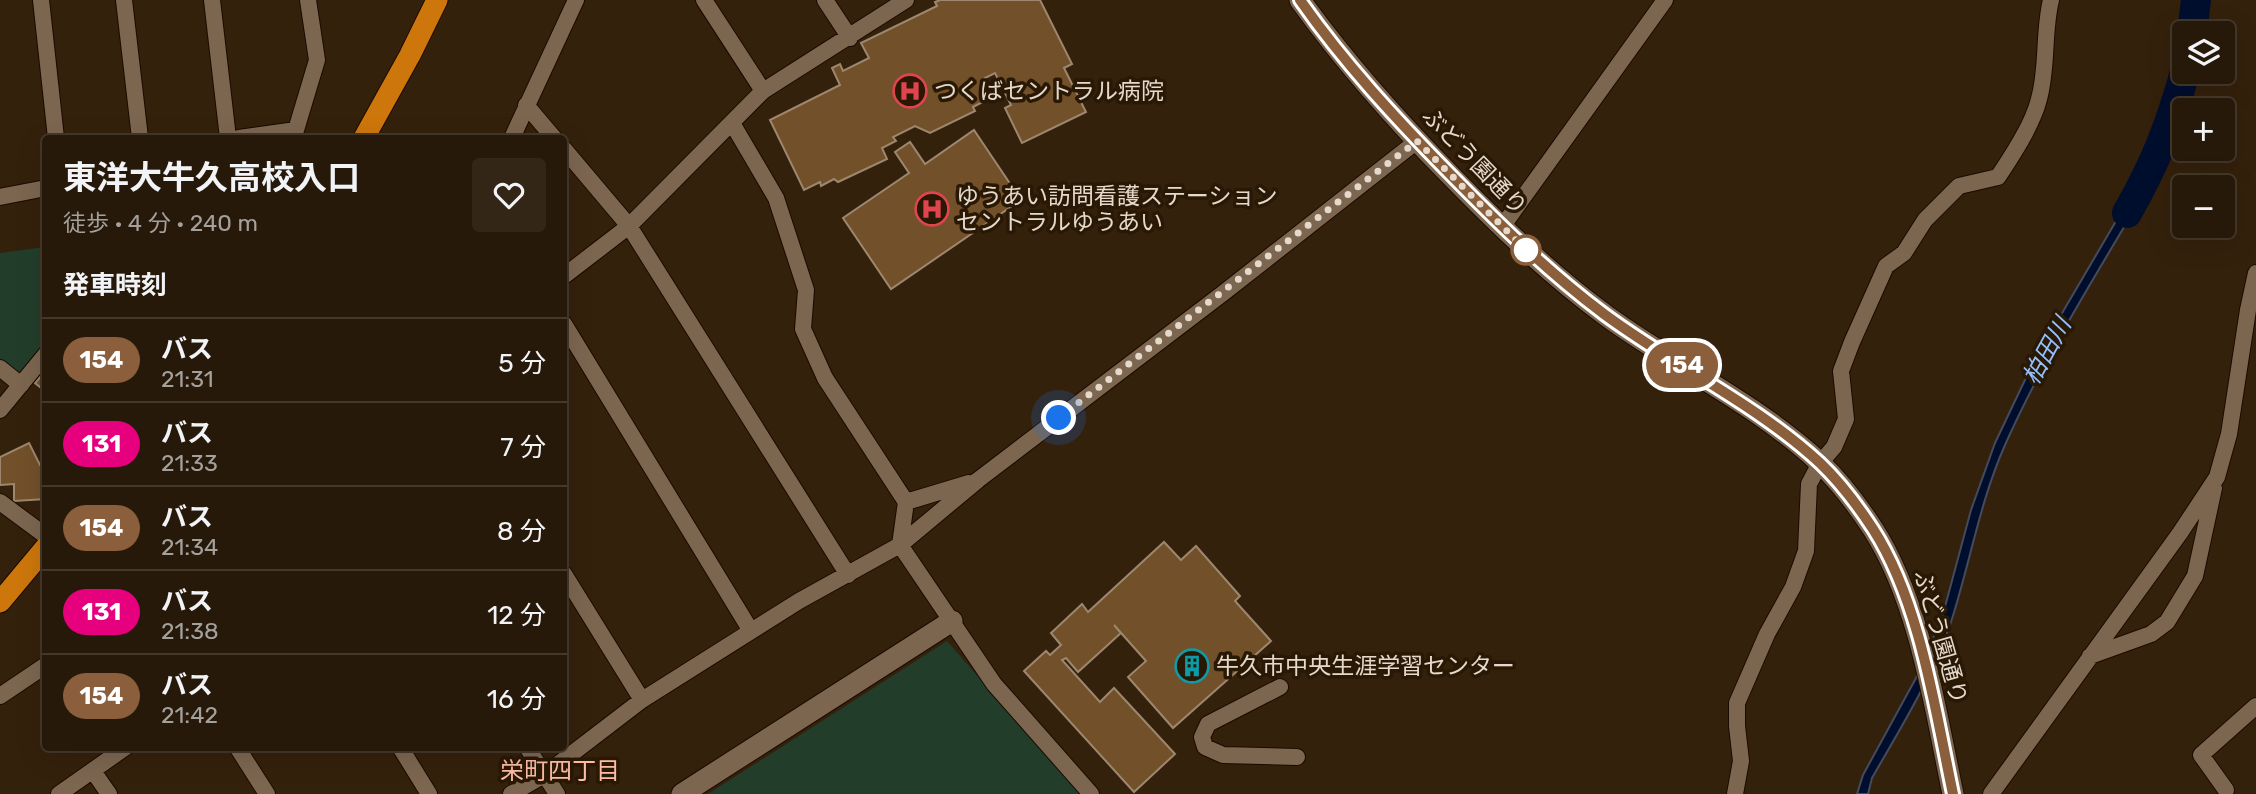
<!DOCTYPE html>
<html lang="ja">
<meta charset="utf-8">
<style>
:root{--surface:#271909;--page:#332617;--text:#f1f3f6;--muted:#a4a09c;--line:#43382a}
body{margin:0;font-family:Rubik,"Noto Sans JP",sans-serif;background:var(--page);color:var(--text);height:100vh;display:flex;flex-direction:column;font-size:26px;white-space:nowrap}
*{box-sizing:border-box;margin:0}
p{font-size:23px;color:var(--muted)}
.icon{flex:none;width:38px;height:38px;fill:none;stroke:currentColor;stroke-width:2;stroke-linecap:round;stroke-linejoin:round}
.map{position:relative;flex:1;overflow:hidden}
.drawer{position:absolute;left:42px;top:135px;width:525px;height:616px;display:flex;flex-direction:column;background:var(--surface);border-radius:7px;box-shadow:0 7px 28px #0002,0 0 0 2px var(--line)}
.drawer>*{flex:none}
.badge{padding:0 14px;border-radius:23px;font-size:24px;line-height:46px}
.fabs{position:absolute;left:2172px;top:21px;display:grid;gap:14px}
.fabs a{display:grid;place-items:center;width:63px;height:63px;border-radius:7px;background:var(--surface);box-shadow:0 7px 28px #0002,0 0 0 2px var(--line);font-size:35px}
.you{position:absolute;width:35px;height:35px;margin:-18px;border:5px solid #fff;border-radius:50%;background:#1a73e8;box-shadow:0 0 0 10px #1a73e833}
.map>.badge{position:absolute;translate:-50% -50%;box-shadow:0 0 0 4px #fff}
h2{padding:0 21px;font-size:26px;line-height:63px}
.round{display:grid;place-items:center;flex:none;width:74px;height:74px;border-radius:7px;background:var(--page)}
.overview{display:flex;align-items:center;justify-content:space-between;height:119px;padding:0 21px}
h1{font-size:33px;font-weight:700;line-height:52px}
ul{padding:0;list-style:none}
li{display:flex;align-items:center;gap:21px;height:84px;padding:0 21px;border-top:2px solid var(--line)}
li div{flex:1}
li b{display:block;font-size:26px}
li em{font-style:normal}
li .badge{min-width:77px;font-weight:700;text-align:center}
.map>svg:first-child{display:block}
</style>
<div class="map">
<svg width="2256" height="794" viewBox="0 0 2256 794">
<rect width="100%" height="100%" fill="#34210c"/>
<path fill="#223e2a" d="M45 247V342L17 378 0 364V253Z
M947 641 1081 794H708Z"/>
<path fill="#000e2d" stroke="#454b5d" stroke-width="2" d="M2143 175 2152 180C2101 267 2046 353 2005 445 1980 501 1970 563 1951 622 1932 678 1901 727 1872 778L1868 794H1857L1863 775 1916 678 1942 618 1971 510 1995 443 2034 361Z"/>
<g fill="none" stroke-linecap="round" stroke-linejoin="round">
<path stroke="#000e2d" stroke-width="30" d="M2192 33 2196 0
M2127 213C2155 164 2170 126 2185 72"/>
</g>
<path fill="#72502a" stroke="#9d876f" stroke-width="2" d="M940 0H1040L1072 64 1064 68 1086 112 1022 143 1005 108 1011 105 995 73 985 78 994 96 973 107 975 111 930 133 915 126 893 137 896 141 882 148 887 159 838 182 834 179 821 186 820 182 804 190 770 120 840 85 832 68 840 64 843 71 869 58 861 43 937 6 935 2Z
M974 130 1021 200 891 289 843 218 909 173 895 152 910 142 925 164Z
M46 370V392L35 383Z
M29 443 40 465H45L46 499 14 501V484L0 485V457Z
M1164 542 1181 560 1196 546 1240 596 1235 601 1271 641 1173 728 1128 677 1146 661 1114 625 1121 633 1078 672 1066 658 1062 660 1100 702 1114 688 1175 754 1134 792 1024 671 1046 651 1050 655 1061 645 1051 633 1082 604 1088 612Z"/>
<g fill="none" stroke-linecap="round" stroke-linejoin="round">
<defs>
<path id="street" d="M41 0 56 138
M124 0 140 138
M212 0 228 138
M704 0 763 91
M825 0 850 38
M526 105 554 138
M732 123 776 198 806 290 803 329 825 378 906 502
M239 138 296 130 317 60 308 0
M512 138 576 0
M564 149 629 226 848 575
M0 197 46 188
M1502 227 1665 0
M564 276 629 226 763 91 906 0
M564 324 751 631
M0 368 21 385
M0 410 46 354
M969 483 906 502 900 545 994 684 1091 794
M0 502 46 536
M564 574 642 700
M2090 656 2151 634 2167 622 2195 576 2214 488
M1280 687 1208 724 1202 737 1205 747 1223 755 1297 757
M0 696 46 665
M237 747 267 794
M400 747 429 794
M527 747 557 794
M93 771 109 794
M2226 790 2201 755 2256 706
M59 794 126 747
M511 794 544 775 642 700 799 601 900 545 978 480 1222 294 1417 141
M1735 794 1741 761 1737 726V703L1767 634 1793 587 1806 551 1809 484 1820 463 1834 447 1846 419 1841 371 1852 342 1886 266 1904 253 1925 220 1959 186 1998 177C2012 156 2033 124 2039 99 2048 67 2043 32 2051 0
M1991 794 2180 533 2217 477 2229 434 2248 310 2256 273"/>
<path id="secondary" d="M1300 0C1346 64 1398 122 1453 178 1502 228 1552 276 1608 317 1677 367 1757 404 1820 463 1840 482 1858 506 1873 529 1920 602 1935 709 1953 794
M682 794 952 621"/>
<path id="highway" d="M364 138 410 55 437 0
M0 602 46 547"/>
</defs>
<use href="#street" stroke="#1b0a00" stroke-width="18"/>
<use href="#secondary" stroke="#1b0a00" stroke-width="23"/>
<use href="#highway" stroke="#1b0a00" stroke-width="23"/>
<use href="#street" stroke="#7c6650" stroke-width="16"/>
<use href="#secondary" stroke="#7c6650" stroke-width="21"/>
<use href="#highway" stroke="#cd760c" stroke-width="21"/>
</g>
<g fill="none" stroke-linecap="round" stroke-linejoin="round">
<defs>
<path id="line" d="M1300 0C1344 63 1396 119 1450 174 1499 224 1548 272 1604 314 1674 366 1755 403 1820 463 1840 482 1858 506 1873 529 1920 602 1935 709 1953 794"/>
</defs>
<use href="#line" stroke="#fff" stroke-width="16"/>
<use href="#line" stroke="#8b5e3c" stroke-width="10"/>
<path stroke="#e5d9cc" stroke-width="7" stroke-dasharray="0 12.6" d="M1059 418 1417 141 1526 250"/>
</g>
<defs>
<symbol id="hospital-ring" viewBox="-11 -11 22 22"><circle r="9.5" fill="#291804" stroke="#e0444e" stroke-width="1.5"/><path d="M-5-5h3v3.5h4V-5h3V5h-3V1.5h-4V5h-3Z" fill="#e0444e"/></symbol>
<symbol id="building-ring" viewBox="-11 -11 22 22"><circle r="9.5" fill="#291804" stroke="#0f9aa8" stroke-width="1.5"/><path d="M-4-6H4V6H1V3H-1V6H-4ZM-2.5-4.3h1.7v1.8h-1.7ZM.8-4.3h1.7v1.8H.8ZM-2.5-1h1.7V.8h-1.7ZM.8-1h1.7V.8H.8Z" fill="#0f9aa8"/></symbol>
</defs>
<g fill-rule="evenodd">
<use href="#hospital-ring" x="891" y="72" width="38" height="38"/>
<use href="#hospital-ring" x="913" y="190" width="38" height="38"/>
<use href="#building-ring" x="1173" y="647" width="38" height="38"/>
</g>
<circle fill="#fff" stroke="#8b5e3c" stroke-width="3.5" cx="1526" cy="250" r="14"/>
<g text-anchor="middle" stroke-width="7" stroke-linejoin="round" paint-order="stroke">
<g font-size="23" fill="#e5d9cc" stroke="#291804" text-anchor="start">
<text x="934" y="99">つくばセントラル病院</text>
<text x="956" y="204">ゆうあい訪問看護ステーション<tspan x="956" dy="26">セントラルゆうあい</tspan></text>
<text x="1216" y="674">牛久市中央生涯学習センター</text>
</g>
<g font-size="23" fill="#e5d9cc" stroke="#291804">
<text transform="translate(1475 161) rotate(46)" y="8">ぶどう園通り</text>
<text transform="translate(1941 637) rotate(74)" y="8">ぶどう園通り</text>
</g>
<g font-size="24" font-style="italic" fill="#93c1fe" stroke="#291804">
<text transform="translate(2047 351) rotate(-61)" y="8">柏田川</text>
</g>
<g font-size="24" fill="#fcbba7" stroke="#291804">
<text x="560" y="779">栄町四丁目</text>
</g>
</g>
</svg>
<div class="fabs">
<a><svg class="icon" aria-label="layers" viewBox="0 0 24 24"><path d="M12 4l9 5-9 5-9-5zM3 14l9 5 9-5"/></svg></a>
<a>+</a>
<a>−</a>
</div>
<div class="you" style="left:1059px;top:418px"></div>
<b class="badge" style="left:1682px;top:365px;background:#8b5e3c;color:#fff">154</b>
<section class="drawer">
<div class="overview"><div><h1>東洋大牛久高校入口</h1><p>徒歩 · 4 分 · 240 m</p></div><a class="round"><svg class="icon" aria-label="heart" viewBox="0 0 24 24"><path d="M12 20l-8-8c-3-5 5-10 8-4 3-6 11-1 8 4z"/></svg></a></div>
<h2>発車時刻</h2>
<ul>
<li><span class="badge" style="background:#8b5e3c;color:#fff">154</span><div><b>バス</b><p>21:31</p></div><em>5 分</em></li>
<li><span class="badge" style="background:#e6007e;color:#fff">131</span><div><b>バス</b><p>21:33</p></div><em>7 分</em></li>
<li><span class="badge" style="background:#8b5e3c;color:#fff">154</span><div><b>バス</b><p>21:34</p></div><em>8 分</em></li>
<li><span class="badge" style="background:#e6007e;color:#fff">131</span><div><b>バス</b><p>21:38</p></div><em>12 分</em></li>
<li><span class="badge" style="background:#8b5e3c;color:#fff">154</span><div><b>バス</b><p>21:42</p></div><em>16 分</em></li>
</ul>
</section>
</div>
